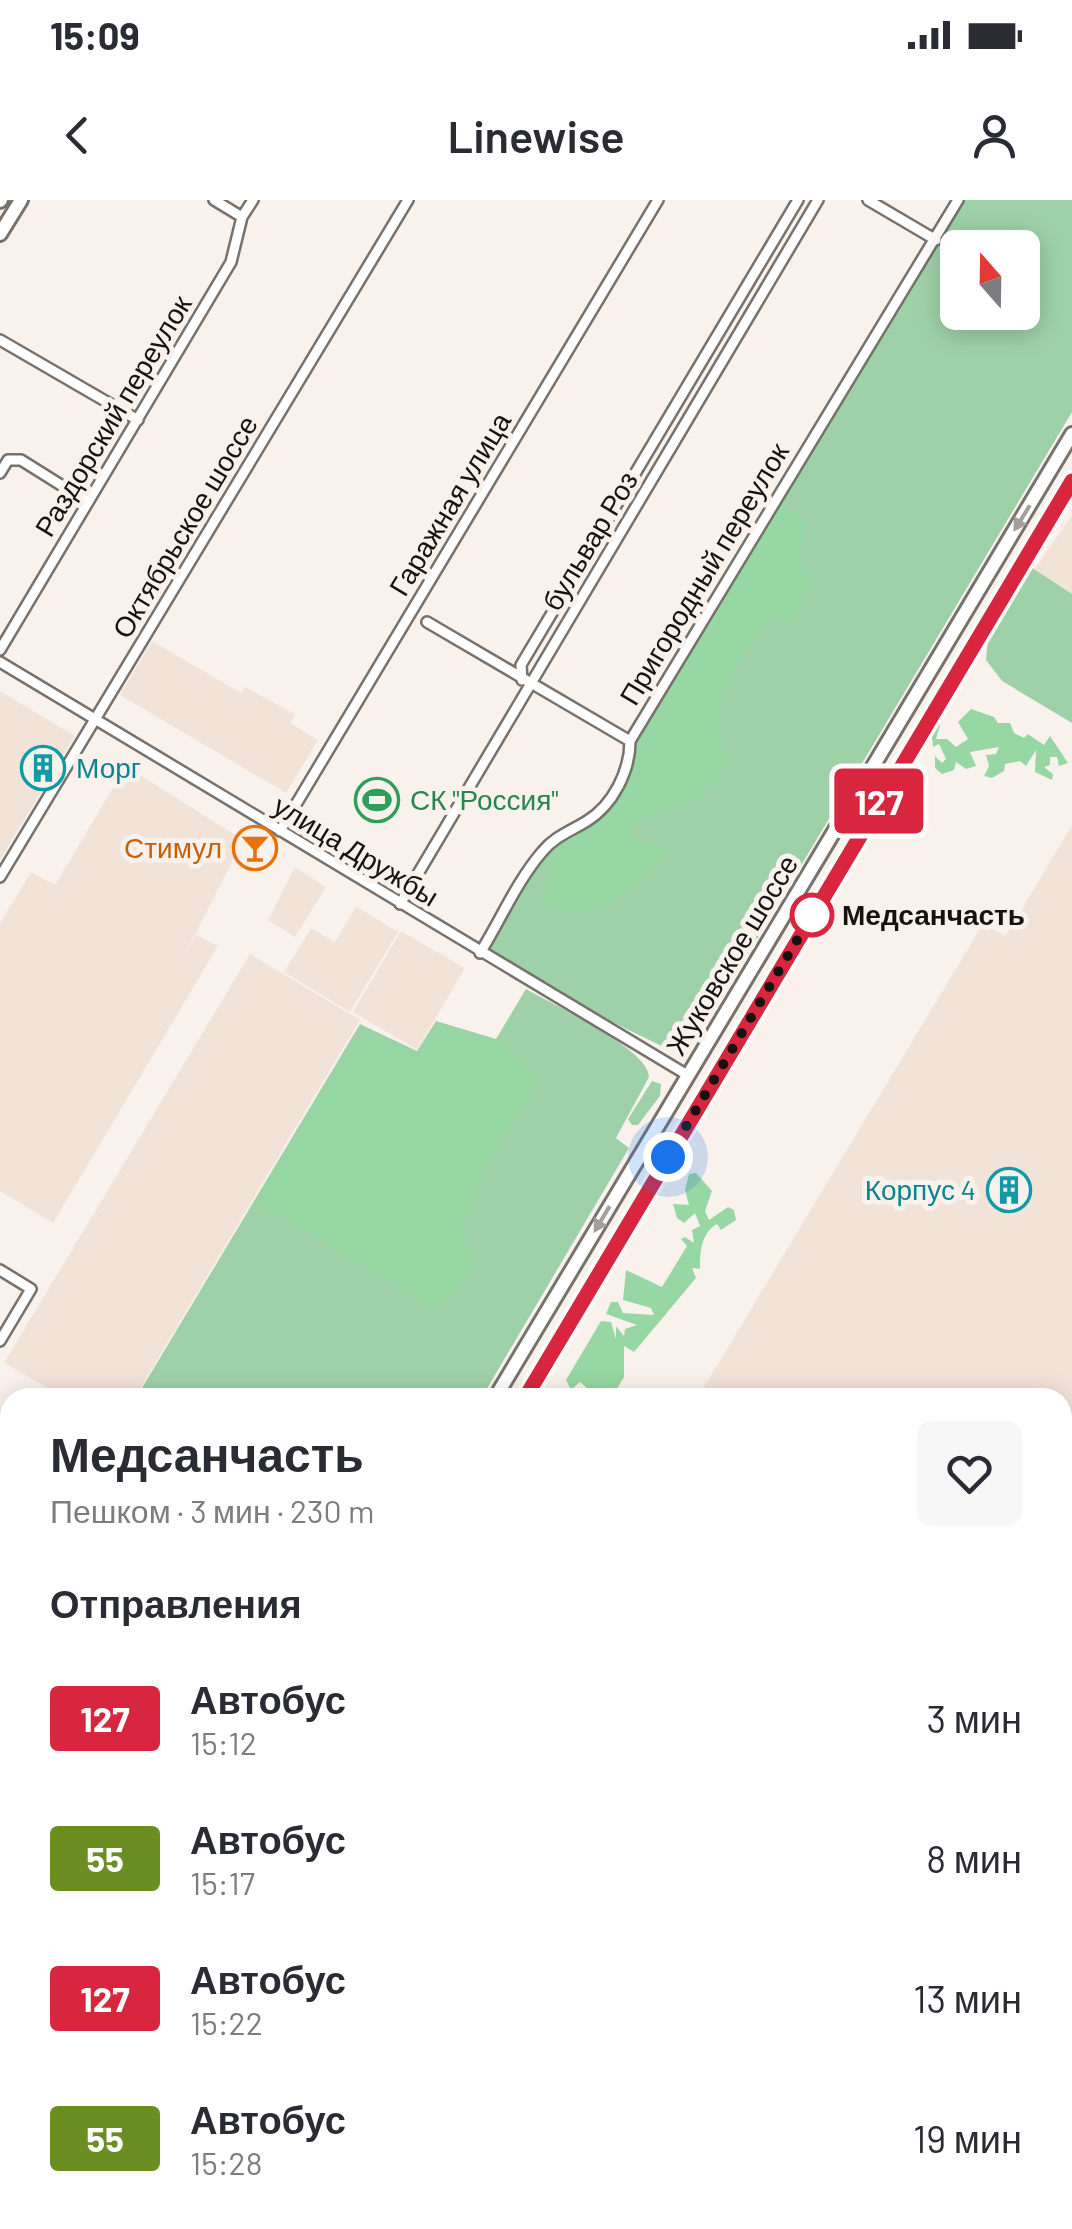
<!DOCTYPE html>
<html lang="ru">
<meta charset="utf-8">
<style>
:root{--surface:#fff;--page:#f7f7f7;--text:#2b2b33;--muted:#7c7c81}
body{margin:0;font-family:Barlow,sans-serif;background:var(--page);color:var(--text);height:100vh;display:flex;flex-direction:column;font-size:38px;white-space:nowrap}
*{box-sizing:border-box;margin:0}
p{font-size:32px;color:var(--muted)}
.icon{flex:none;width:55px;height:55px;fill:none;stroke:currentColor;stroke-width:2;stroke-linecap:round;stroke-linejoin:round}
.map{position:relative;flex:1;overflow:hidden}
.details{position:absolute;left:0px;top:1188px;width:1072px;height:842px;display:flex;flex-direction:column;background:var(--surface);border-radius:30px 30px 0 0;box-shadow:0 5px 25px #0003}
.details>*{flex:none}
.badge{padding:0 20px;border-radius:8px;font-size:35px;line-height:65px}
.needle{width:65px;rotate:340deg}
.buttons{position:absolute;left:940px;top:30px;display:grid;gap:20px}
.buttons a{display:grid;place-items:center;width:100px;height:100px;border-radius:15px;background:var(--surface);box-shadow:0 5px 25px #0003;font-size:50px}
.you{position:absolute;width:50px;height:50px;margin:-25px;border:8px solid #fff;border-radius:50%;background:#1a73e8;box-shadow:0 0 0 15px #1a73e833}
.map>.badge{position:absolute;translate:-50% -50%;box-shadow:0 0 0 5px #fff}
h2{padding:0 50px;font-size:38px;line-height:90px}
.round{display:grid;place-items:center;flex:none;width:105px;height:105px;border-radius:15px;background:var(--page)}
.summary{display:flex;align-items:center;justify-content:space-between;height:170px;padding:0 50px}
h1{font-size:48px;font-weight:600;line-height:75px}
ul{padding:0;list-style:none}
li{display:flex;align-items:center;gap:30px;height:140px;padding:0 50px}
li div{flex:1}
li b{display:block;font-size:38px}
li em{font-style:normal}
li .badge{min-width:110px;font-weight:700;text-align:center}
.status{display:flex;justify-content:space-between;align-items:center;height:70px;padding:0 50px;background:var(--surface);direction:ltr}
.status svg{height:28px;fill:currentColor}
header{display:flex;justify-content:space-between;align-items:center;height:130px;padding:0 50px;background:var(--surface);font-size:45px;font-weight:600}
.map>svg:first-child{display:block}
</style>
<div class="status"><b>15:09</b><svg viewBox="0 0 49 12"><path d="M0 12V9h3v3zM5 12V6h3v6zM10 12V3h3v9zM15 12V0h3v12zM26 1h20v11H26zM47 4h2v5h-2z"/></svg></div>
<header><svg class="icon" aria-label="back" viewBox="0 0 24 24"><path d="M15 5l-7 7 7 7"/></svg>Linewise<svg class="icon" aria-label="person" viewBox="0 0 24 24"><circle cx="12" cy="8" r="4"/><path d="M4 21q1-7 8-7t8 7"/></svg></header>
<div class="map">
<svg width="1072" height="2029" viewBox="0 0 1072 2029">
<rect width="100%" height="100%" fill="#f9f2ec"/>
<path fill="#f1e3d8" d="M1072 315V394L1035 369Z
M152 441 241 493 245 487 295 514 290 523 318 540 286 593 120 495Z
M0 491 75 536 0 660Z
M126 566 243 640 184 756 196 735 218 746 53 1023 0 991V723L31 672 55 685Z
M1072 625V2029H231L236 2020H1062V1198L698 1197 983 724 1006 736Z
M295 667 326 687 295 737 268 720Z
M356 706 398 732 350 812 284 772 311 728 335 742Z
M401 731 465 768 417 850 353 812Z
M250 754 360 820 135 1197H64L4 1163Z"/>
<path fill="#9fd1a8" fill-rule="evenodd" d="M955 0H1072V212L744 761 728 779 697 841 676 853 573 803 486 749C505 719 521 682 543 654 558 636 578 633 596 621 623 604 633 559 639 530ZM958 48H1022V112H958Z
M1031 367 1072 394V523L1002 481 986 460 988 439Z
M526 789C552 804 649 849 649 877L616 938 629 948 482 1197 136 1198 360 824 417 851 436 821 496 839Z
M652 881 661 884 660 896 638 925H632L628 919Z
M10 1728V1984L0 2001V1745Z
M40 2020H136L131 2029H34Z"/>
<path fill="#97d7a3" d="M780 300 806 324 800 361 812 381 790 423 774 415C750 443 716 488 718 528 718 537 726 548 730 557L717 578 694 602 661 609 632 627V641L668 647 665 656C624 694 598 727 539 702L553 677 547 659C570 627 598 629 619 594 638 565 643 533 657 502 689 435 741 364 780 300Z
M971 509 994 517 998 523H1010L1014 533 1024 538 1028 534 1044 545 1050 536 1068 563 1059 566 1057 557H1050V565L1044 567 1053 574 1052 580 1035 572 1036 550 1026 566 1020 561 1005 564 1004 571 992 578 984 576 989 566 986 555 996 554 999 547 970 552 976 566 966 569 956 562 954 570 942 574 935 568V556L942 563 946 559 939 544 933 547 931 527 940 525 936 539H947L956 547 968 539 958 522Z
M437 823 503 843 538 881 487 965 462 1027 474 1066 453 1094 432 1106 260 1004 262 990 345 853 366 831 419 854Z
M696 973 712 991 705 1011 709 1020 728 1007 734 1010 736 1020 721 1030 717 1024C701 1033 700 1052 700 1069L692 1068 696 1078 634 1152 624 1146V1177L612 1197H597L580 1182 571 1190 566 1180 601 1121 611 1122 616 1139V1126L624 1136 625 1129 637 1125 606 1114 611 1102H618L623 1113 654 1115 651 1108 623 1100 626 1070 662 1087 687 1046 681 1039 685 1037 694 1043 692 1030 700 1026 695 1013 684 1023 677 1018 673 1004 689 1005 685 990 689 974Z"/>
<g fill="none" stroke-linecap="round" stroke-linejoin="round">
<defs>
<path id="street" d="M214 0 242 17
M868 0 936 40
M0 140 138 220
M0 273 8 260H21L88 302
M427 422 630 541
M0 450 231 62 242 17 253 0
M0 462 689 876
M522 480 521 465 798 0
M280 631 658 0
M0 677 408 0
M400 704 818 0
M480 753C500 721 517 681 542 652 555 636 571 631 587 621 613 605 630 571 630 541L958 0
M0 1070 31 1089 0 1141"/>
<path id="secondary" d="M0 1 1 0
M0 34 21 0
M495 1198 1072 234
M525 1198 1072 281
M0 1308 10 1314
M0 1345 10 1351
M0 2022 10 2005
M27 2029 32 2020"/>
</defs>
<use href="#street" stroke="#78726d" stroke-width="14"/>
<use href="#secondary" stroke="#78726d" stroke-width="18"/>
<use href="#street" stroke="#fff" stroke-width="9"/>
<use href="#secondary" stroke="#fff" stroke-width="12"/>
</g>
<defs><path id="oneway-solid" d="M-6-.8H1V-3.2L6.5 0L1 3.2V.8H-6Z" transform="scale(2.5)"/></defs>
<g fill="#a1a09f">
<use href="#oneway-solid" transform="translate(1022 318) rotate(122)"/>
<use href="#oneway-solid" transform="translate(602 1019) rotate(121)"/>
</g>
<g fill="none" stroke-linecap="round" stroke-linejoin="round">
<defs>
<path id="line" d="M525 1198 1072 281"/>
</defs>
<use href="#line" stroke="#fff" stroke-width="22"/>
<use href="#line" stroke="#d7263d" stroke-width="15"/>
<path stroke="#151210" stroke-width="10" stroke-dasharray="0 18" d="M668 957 812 715"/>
</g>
<defs>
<symbol id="building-ring" viewBox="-11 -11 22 22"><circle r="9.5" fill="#f9f2ec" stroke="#0f9aa8" stroke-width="1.5"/><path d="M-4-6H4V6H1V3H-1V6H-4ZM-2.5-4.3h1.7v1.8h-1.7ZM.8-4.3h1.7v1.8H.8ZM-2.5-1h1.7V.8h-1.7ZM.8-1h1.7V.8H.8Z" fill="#0f9aa8"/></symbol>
<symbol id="stadium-ring" viewBox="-11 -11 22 22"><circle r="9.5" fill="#f9f2ec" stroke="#2e9e5b" stroke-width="1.5"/><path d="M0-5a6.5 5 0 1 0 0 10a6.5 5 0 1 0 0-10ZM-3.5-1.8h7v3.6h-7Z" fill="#2e9e5b"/></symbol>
<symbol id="bar-ring" viewBox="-11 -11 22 22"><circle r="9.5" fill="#f9f2ec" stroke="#e8710a" stroke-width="1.5"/><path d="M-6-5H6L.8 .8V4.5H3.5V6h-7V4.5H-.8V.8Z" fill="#e8710a"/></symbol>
</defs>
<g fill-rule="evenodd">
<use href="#building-ring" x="18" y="543" width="50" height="50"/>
<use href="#stadium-ring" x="352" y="575" width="50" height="50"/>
<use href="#bar-ring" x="230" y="623" width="50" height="50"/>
<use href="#building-ring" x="984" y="965" width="50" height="50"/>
</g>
<circle fill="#fff" stroke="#d7263d" stroke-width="5" cx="812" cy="715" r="20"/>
<g text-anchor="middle" stroke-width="10" stroke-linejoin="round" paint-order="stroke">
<g font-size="28" fill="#151210" stroke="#f9f2ec">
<text transform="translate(113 216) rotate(-59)" y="10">Раздорский переулок</text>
<text transform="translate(450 304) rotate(-59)" y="10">Гаражная улица</text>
<text transform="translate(185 327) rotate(-59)" y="10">Октябрьское шоссе</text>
<text transform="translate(590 341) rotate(-59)" y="10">бульвар Роз</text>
<text transform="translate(704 374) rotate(-59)" y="10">Пригородный переулок</text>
<text transform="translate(356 651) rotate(31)" y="10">улица Дружбы</text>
<text transform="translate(732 755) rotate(-59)" y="10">Жуковское шоссе</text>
</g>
<g font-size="28" fill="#0d838f" stroke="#f9f2ec" text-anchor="start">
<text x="76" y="578">Морг</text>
<text x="976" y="1000" text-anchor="end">Корпус 4</text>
</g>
<g font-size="28" fill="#27864d" stroke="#f9f2ec" text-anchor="start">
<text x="410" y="610">СК "Россия"</text>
</g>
<g font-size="28" fill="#c56008" stroke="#f9f2ec" text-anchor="end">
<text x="222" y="658">Стимул</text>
</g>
<g font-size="28" font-weight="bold" fill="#151210" stroke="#f9f2ec" text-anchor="start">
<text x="842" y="725">Медсанчасть</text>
</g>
</g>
</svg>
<div class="buttons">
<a><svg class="needle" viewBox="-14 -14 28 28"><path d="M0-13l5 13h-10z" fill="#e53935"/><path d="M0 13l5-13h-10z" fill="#7c7c81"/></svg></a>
</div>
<div class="you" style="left:668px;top:957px"></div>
<b class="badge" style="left:879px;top:601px;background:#d7263d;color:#fff">127</b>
<section class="details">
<div class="summary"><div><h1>Медсанчасть</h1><p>Пешком · 3 мин · 230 m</p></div><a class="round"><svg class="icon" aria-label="heart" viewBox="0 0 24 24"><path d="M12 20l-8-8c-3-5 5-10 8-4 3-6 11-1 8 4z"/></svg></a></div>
<h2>Отправления</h2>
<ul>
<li><span class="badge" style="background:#d7263d;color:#fff">127</span><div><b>Автобус</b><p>15:12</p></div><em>3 мин</em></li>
<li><span class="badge" style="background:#6b8e23;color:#fff">55</span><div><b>Автобус</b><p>15:17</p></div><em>8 мин</em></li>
<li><span class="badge" style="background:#d7263d;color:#fff">127</span><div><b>Автобус</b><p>15:22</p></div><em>13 мин</em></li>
<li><span class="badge" style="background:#6b8e23;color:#fff">55</span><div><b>Автобус</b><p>15:28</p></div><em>19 мин</em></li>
</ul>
</section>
</div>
